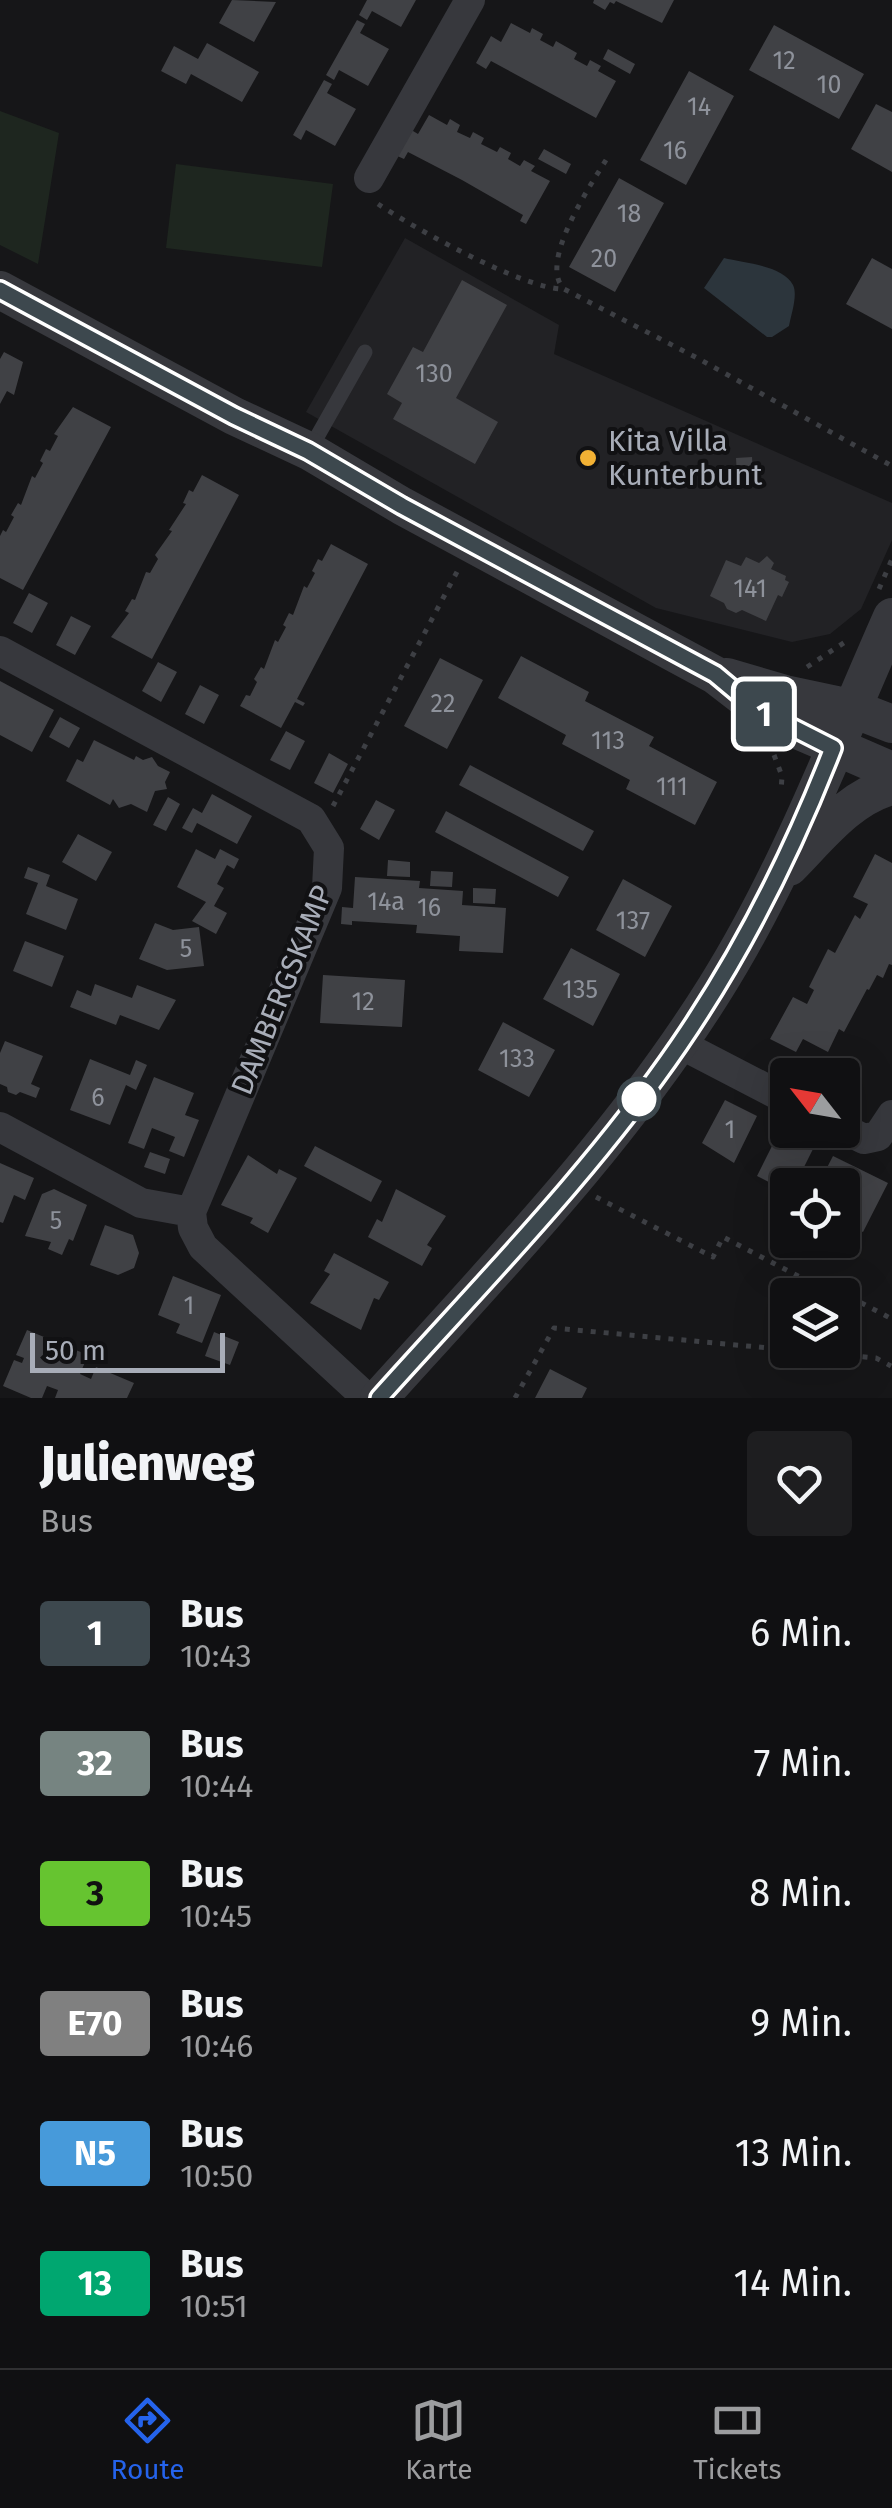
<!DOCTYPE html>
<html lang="de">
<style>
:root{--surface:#101012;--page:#1e1e20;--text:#f1f3f6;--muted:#9c9d9f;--line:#303032;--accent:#2563eb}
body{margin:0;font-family:"Fira Sans",sans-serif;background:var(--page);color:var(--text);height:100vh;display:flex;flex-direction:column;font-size:38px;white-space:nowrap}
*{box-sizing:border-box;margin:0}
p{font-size:32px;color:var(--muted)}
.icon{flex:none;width:55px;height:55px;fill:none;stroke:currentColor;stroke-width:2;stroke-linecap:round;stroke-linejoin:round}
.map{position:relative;height:1398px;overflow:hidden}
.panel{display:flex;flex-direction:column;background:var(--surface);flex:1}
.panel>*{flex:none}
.badge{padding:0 20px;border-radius:8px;font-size:35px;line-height:65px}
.needle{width:65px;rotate:301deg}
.tools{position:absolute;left:770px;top:1058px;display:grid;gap:20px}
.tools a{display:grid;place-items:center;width:90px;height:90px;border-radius:10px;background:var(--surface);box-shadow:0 10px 40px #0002,0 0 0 2px var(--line);font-size:50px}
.scale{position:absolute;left:30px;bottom:25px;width:195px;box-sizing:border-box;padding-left:10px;border:5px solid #a8adb8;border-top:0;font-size:28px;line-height:35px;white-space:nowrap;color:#a8adb8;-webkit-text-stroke:8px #111113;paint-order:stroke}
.map>.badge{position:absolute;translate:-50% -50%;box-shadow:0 0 0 5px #fff}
.round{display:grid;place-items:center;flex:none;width:105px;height:105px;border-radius:10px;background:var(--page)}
.overview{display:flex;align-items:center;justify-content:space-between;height:170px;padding:0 40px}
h1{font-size:48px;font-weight:800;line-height:75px}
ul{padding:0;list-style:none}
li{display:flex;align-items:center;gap:30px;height:130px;padding:0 40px}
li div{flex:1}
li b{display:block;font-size:38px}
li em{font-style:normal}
li .badge{min-width:110px;font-weight:700;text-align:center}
.tabs{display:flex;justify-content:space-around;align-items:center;height:140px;border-top:2px solid var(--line);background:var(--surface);font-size:28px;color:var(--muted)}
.tabs a{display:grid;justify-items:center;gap:5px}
.tabs .on{color:var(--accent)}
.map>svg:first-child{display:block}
</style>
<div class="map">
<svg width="892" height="1398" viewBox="0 0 892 1398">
<rect width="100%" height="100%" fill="#161618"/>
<path fill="#222225" d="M405 238 559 325 554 354 892 503V540L861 609 830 634 792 642 656 608 306 412Z"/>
<path fill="#1e261f" d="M0 111 59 133 38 264 0 245Z
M176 164 333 184 322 267 166 248Z"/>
<path fill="#2c353c" d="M724 258C743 263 783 265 793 285 798 295 791 315 789 326L772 337H767L704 288Z"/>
<path fill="#404145" d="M232 0 276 2 254 42 219 23Z
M367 0H416L401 27 372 11 367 20 359 15Z
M594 0H674L662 23 616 1 614 4 610 2 605 10 593 3Z
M357 20 365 24 360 33 389 49 368 86 339 70 334 80 326 75Z
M511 23 530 33 532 28 543 34 540 40 553 47 556 41 577 53 574 59 587 66 590 60 601 66 598 71 616 81 596 118 491 61 486 69 476 63 491 36 501 42Z
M774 25 864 74 839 119 749 70Z
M207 43 259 72 242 102 191 74 186 84 161 71 174 46 198 59Z
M608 49 635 64 630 74 603 59Z
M689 71 734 96 686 185 640 160Z
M324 80 332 84 327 93 356 109 335 146 306 130 301 140 293 135Z
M876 104 892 112V172L851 149Z
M429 115 447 125 450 119 460 125 457 132 470 138 473 132 484 138 481 144 497 152 500 147 511 153 508 159 520 166 524 160 535 166 531 171 550 181 526 224 520 221 523 215 462 180 408 152 404 159 393 154 408 128 418 134Z
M544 149 571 164 566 174 538 159Z
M619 178 664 203 615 292 569 267Z
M872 258 892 269V329L846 304Z
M462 280 507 305 456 398 498 422 475 464 393 419 402 403 387 394 413 347 423 352Z
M4 352 23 362 14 395 7 391 0 404V359Z
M73 407 111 427 23 590 0 578V536L3 530 6 532 14 517 11 515 18 503 21 505 32 476 35 478 43 463 40 461 46 449 50 451 58 436 54 434Z
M752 457 753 474 737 475 736 458Z
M202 475 239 495 152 659 111 637 129 613 125 611 132 599 135 600 146 572 150 573 158 559 155 555 172 531 169 530 186 504 183 503 189 490 193 492Z
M331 544 368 564 297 699 305 703 303 706 295 702 281 728 240 706 246 695 250 696 257 682 254 679 261 667 264 669 275 640 278 642 286 627 283 625 289 613 293 615 304 586 307 588 315 573 312 571 318 559 322 561Z
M767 556 774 563 771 569 786 576 785 580 789 582 782 597 778 595 766 621 742 610 736 613 727 609 724 603 710 596 726 560 741 566 746 557 759 563Z
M29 593 48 603 32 633 13 623Z
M71 616 91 626 75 655 56 645Z
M521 656 589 692 585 701 654 737 649 746 717 782 695 825 626 789 630 780 562 744 566 735 498 698Z
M440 658 483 680 447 749 404 726Z
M158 662 177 672 161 702 142 691Z
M0 681 54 710 32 752 0 735Z
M200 685 219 695 204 724 185 714Z
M60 717 80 728 69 748 49 737Z
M286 731 305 741 290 770 270 760Z
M94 740 134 760 136 756 143 760 152 757 158 766 170 772 165 782 167 789 155 791 147 812 131 804 119 808 113 799 110 805 66 781 77 759 83 762Z
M329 753 348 764 333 793 314 783Z
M470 765 594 831 583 851 459 785Z
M212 794 252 816 237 844 197 823 192 833 182 828 193 808 202 813Z
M168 797 180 804 166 831 153 825Z
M376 800 395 810 379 840 360 829Z
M446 811 569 877 558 897 435 832Z
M78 834 112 852 96 881 62 862Z
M196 849 215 859 220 849 239 859 234 869 227 865 217 884 224 888 214 906 227 913 216 934 192 921 206 902 177 887Z
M875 854 892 863V965L889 964 883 978 877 975 869 990 867 989 844 1032 839 1029 828 1052 803 1039 796 1052 770 1039 793 997 807 1004 814 990 809 987 828 949 835 953 855 915 860 919 868 904 853 897Z
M388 860 410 862V877L387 876Z
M28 867 50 875 46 886 78 899 66 930 26 914 38 883 24 878Z
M431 871 453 872 452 887 430 886Z
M355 877 420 881 419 888 463 891 462 905 506 908 503 953 459 951 460 936 416 933 417 925 352 921V925L341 924 342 907 353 908Z
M623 879 672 906 645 957 596 930Z
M473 888 496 889 495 904 473 903Z
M155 923 173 930 199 927 204 966 167 970 139 959Z
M25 941 64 956 52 987 13 971Z
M571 948 620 974 593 1026 543 999Z
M323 975 405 980 402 1027 320 1023Z
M95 984 132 998 137 985 176 1000 159 1030 120 1015 116 1025 70 1007 77 990 91 996Z
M503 1022 555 1050 529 1097 478 1070Z
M5 1041 43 1056 31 1084 40 1088 36 1098 20 1092 16 1095 8 1092 7 1087 0 1084V1053Z
M90 1059 130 1075 136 1060 147 1065 136 1090 126 1085 110 1125 70 1110Z
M154 1077 194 1093 185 1115 199 1120 184 1157 169 1151 175 1137 152 1128 144 1149 128 1143Z
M725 1100 757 1116 734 1163 702 1143Z
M781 1128 815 1145 795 1185H788V1192L757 1176Z
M315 1146 382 1181 371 1202 304 1166Z
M150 1152 170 1159 165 1174 144 1167Z
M248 1155 277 1174 279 1169 297 1178 268 1233 250 1223 253 1218 221 1205Z
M833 1156 888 1183 863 1232 842 1221V1185H818Z
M0 1163 34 1178 25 1200 14 1195 3 1223 0 1222Z
M54 1189 87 1205 73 1241 69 1239 62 1255 48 1249 51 1242 25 1236 42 1194Z
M396 1189 446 1216 427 1245 432 1248 422 1266 368 1237 377 1219 382 1222Z
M105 1225 133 1235 139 1253 134 1268 118 1275 90 1265Z
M334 1253 389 1282 379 1300 374 1298 361 1330 310 1303 330 1274 324 1271Z
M173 1276 221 1295 202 1343 176 1333 180 1324 158 1315Z
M27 1330 88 1355 80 1374 91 1379 96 1367 134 1383 127 1398H55L58 1390 47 1386 42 1398H31L3 1386 14 1360 22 1363 24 1358 16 1355Z
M214 1332 239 1342 230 1365 205 1356Z
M550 1369 587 1388 582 1398H535Z"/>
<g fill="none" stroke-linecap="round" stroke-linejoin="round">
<path stroke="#3d3f44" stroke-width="5" stroke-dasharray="5 8" stroke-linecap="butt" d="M606 160C590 186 538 263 564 289L699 359 892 466
M378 204C412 227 525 290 564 289
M879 589 892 559
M807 667 848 640
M774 755 782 776 781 792
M333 806 459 568
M596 1197 713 1257 723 1237 819 1287 822 1282 892 1319
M515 1398 554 1328 876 1358 891 1366"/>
<path stroke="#37383d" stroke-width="15" d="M309 451 365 352"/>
<path stroke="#37383d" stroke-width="30" d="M369 178 470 0
M0 651 311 819 329 848 327 888 191 1212 193 1228 203 1247 367 1398
M680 1044 788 1100
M0 1127 141 1203 191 1212
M842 1128 864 1139 878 1136 892 1115"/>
<path stroke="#37383d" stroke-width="38" d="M0 290 234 416 309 451 402 506 715 675 772 719 892 771
M727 677 785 694 851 708 892 724
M789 867C819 837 849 797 892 786
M379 1398C498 1266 622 1138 716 987 788 872 837 741 892 617"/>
</g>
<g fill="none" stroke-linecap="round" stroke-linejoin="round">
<defs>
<path id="line" d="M0 290 234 416 308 451 402 506 715 674 758 710 833 748C793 851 742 953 679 1045 592 1172 482 1283 379 1398"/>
</defs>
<use href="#line" stroke="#fff" stroke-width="22"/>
<use href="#line" stroke="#3d484e" stroke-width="15"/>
</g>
<circle fill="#f2b134" stroke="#111113" stroke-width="4" cx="588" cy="458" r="10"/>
<circle fill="#fff" stroke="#3d484e" stroke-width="5" cx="639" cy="1099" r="20"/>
<g text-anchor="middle" stroke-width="8" stroke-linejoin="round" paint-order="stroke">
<g font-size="25" fill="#8e929b">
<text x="784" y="69">12</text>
<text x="829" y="93">10</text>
<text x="699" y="115">14</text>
<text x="675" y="159">16</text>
<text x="629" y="222">18</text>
<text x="604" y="267">20</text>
<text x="434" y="382">130</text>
<text x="750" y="597">141</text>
<text x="443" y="712">22</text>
<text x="608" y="749">113</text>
<text x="672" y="795">111</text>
<text x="386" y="910">14a</text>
<text x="429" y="916">16</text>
<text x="633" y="929">137</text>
<text x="186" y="957">5</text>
<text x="580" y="998">135</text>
<text x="363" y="1010">12</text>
<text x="517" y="1067">133</text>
<text x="98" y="1106">6</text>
<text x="730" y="1138">1</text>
<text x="56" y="1229">5</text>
<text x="189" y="1314">1</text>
</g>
<g font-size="30" fill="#a8adb8" stroke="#111113" text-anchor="start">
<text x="608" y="451">Kita Villa<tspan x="608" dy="34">Kunterbunt</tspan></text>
</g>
<g font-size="30" fill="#a8adb8" stroke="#111113">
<text transform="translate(282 990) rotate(-68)" y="10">DAMBERGSKAMP</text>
</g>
</g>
</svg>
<div class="tools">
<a><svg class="needle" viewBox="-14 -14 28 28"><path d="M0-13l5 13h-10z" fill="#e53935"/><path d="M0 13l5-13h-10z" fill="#9c9d9f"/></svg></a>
<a><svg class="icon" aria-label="locate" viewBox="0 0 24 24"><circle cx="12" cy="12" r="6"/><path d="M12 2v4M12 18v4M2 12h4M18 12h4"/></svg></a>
<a><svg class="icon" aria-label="layers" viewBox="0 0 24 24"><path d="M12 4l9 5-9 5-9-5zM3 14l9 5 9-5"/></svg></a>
</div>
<div class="scale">50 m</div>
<b class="badge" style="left:764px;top:714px;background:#3d484e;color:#fff">1</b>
</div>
<section class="panel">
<div class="overview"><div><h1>Julienweg</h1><p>Bus</p></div><a class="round"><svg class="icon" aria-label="heart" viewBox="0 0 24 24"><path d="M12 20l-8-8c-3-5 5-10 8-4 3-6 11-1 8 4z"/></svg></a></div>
<ul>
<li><span class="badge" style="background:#3d484e;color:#fff">1</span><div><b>Bus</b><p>10:43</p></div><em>6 Min.</em></li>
<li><span class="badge" style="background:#768481;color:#fff">32</span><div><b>Bus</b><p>10:44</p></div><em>7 Min.</em></li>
<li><span class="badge" style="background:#66c430;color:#111">3</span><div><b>Bus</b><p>10:45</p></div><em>8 Min.</em></li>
<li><span class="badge" style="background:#808080;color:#fff">E70</span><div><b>Bus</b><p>10:46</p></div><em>9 Min.</em></li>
<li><span class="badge" style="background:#479ada;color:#fff">N5</span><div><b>Bus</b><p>10:50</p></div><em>13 Min.</em></li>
<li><span class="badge" style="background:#00a770;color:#fff">13</span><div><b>Bus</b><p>10:51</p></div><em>14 Min.</em></li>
</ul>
</section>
<nav class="tabs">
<a class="on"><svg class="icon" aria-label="directions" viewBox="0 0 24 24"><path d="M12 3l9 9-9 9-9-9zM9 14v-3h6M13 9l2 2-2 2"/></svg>Route</a>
<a><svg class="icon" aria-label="map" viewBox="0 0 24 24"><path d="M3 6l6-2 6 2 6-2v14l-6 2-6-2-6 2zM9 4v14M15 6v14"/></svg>Karte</a>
<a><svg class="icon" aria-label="tickets" viewBox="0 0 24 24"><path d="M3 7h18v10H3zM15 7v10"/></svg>Tickets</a>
</nav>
